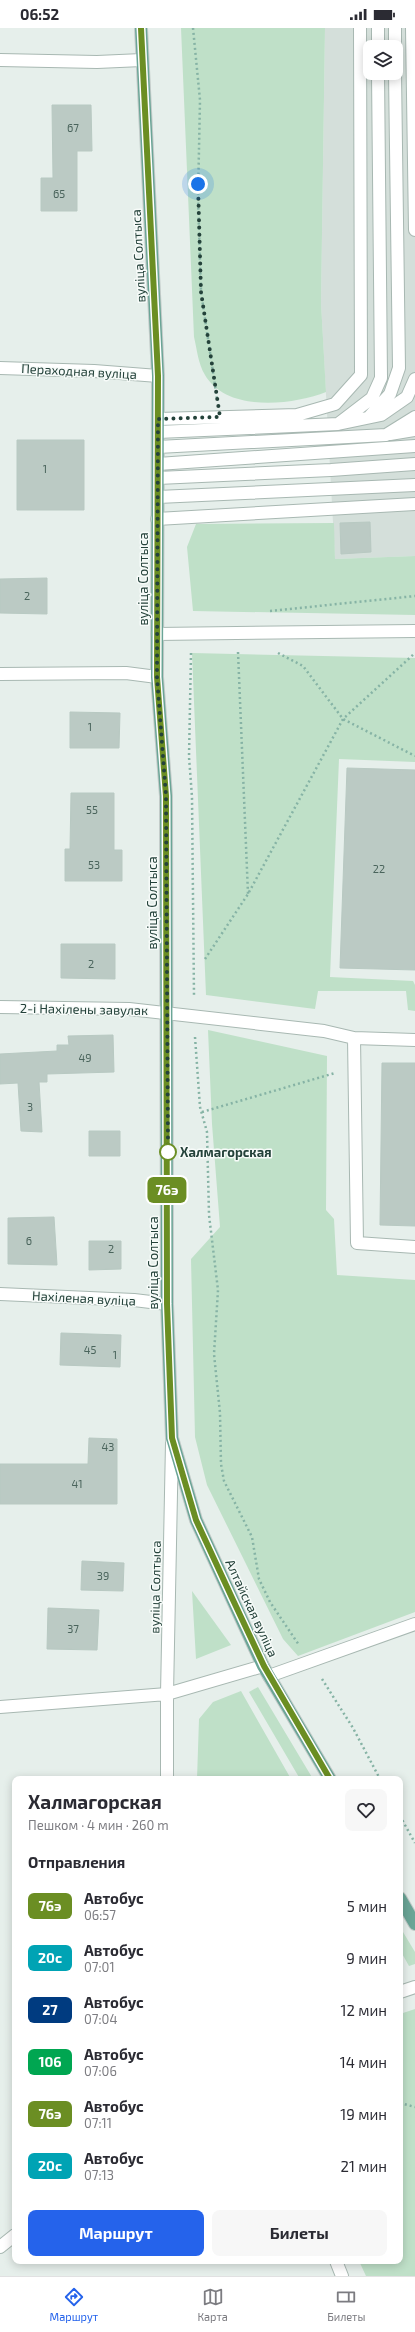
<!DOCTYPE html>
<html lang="ru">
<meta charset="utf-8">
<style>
:root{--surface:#fff;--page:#f7f7f7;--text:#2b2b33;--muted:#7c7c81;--line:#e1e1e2;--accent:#2563eb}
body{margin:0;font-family:"Exo 2",sans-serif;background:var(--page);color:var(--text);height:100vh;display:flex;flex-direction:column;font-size:15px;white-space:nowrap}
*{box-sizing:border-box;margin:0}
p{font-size:13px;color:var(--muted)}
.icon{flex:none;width:22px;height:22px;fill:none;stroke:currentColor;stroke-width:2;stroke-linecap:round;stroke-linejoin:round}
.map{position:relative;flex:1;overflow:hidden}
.details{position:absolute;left:12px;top:1748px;width:391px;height:488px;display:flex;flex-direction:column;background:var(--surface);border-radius:8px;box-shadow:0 2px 10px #0003}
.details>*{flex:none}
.badge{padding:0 8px;border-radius:6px;font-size:14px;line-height:26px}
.buttons{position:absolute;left:363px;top:12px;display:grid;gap:8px}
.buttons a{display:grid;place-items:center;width:40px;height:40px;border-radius:8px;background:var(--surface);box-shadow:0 2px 10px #0003;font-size:20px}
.you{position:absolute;width:20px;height:20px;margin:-10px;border:3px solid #fff;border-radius:50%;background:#1a73e8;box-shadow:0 0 0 6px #1a73e833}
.map>.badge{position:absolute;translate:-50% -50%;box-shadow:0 0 0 2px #fff}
h2{padding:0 16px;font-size:15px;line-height:36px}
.round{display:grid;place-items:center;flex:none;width:42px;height:42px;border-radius:8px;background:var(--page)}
.head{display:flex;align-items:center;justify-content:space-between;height:68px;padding:0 16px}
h1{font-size:19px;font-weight:700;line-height:30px}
.action{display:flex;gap:8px;margin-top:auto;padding:8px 16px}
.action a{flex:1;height:46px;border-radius:8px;background:var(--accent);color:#fff;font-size:16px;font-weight:700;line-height:46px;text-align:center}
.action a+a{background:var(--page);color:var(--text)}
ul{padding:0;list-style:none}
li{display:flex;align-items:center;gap:12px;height:52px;padding:0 16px}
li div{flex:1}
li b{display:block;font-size:15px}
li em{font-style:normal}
li .badge{min-width:44px;font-weight:700;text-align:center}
.status{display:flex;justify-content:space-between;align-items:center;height:28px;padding:0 20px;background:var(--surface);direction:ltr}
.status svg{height:11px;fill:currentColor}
.tabs{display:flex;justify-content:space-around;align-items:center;height:56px;border-top:1px solid var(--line);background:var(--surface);font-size:11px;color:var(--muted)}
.tabs a{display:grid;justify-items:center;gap:2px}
.tabs .current{color:var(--accent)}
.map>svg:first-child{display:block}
</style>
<div class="status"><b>06:52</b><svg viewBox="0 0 49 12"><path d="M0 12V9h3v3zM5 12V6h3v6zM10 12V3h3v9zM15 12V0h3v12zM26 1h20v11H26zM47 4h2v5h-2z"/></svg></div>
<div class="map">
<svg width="415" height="2248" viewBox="0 0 415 2248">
<rect width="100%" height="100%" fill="#e6efeb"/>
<path fill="#d4dfda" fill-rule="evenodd" d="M325 0H415V528L335 531 321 275ZM370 19H396V45H370Z"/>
<path fill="#bfe0c8" d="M181 0H325L321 275 326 364C293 377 227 385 205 347 198 336 197 321 194 309Z
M334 495 335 531 415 528V587L193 583 187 519 196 496Z
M192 625 415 630V734L339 731 330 949 413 953 415 957V983L408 982 406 963H318L315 981 206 967Z
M208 1002 327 1028 326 1182 334 1191 337 1247 415 1252V1584L298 1628 283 1611 207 1457 195 1409 191 1231 220 1199 212 1096Z
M192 1563 231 1617 196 1631Z
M258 1659 313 1751H300L249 1664Z
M241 1663 291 1751H197L199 1691 213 1674Z
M400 1899 415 1924V1936L409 1938 400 1922Z
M415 1981V2248H366L359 2233H400V1986Z"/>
<path fill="#bbcac4" stroke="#b8c9c2" d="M52 77H91L92 123H77V183H41V150H53Z
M17 412H84V482H17Z
M370 494 371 524 341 526 340 495Z
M47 550V586L0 585V551Z
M70 684 120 685 119 720H70Z
M347 740 415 742V942L340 940Z
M71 765H114V822H122V853H65V821H70Z
M61 916H115V951L61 950Z
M113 1007 114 1044 47 1046V1054H39L42 1104 21 1103 18 1055 0 1056V1026L57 1023V1017H69L68 1008Z
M382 1035H415V1198L380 1197Z
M89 1103H120V1128H89Z
M54 1189 57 1237 8 1236V1190Z
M89 1213H121V1241L89 1242Z
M61 1305 121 1307 120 1339 60 1337Z
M89 1410 117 1411V1476H0V1436H88Z
M82 1533 124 1535 123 1563 81 1562Z
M48 1580 99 1582 97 1622 47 1621Z"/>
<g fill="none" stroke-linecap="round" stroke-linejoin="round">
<defs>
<path id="minor" d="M378 0V19
M395 0V19
M412 0 415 202
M0 32 97 34 142 32
M0 340 94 343 158 348
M369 389 390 366 399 340 395 45
M158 391 297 387 335 376 361 347 360 0
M338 396 372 370 381 350 378 45
M158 404 338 396 381 387 407 369 415 351
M390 406 415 402
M158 419 386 407 415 389
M158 436 415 418
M158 450 331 442 415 436
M158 469 415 457
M157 491 415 476
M157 606 415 603
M0 646 126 645 157 649
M0 979 129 981 324 1003 354 1010 415 1012
M354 1010 357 1215 415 1219
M0 1266 134 1272 167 1276
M269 1648 415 1596
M0 1679 167 1666 263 1638
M167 1751V1666L172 1415
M400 1964 415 1959
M0 2219 15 2207
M336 2233 342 2248"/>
<path id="major" d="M141 0 158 348 157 649 166 768 167 1276 172 1410 196 1492 263 1638 330 1751
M400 1870 415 1896"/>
</defs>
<use href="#minor" stroke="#a8b8b2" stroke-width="14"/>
<use href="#major" stroke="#c2cac8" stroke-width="14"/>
<path stroke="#86b3a5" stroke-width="2.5" stroke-dasharray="2 3" stroke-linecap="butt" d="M193 0 200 72 198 170 201 264 217 371
M270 583 415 568
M238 624 248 866
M191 625 189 729 192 769 194 968
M278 625 303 638 343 691 415 728
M205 931 248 866 343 691 415 625
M195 1009 200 1079 207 1104 209 1187 218 1262 214 1326 220 1385 221 1436 224 1453 252 1509 259 1551 270 1574 299 1617
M202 1084 335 1045
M187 1124H207
M322 1651 353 1700 380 1751
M400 1788 415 1815
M400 2075 415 2079"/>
<use href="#minor" stroke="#fff" stroke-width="12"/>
<use href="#major" stroke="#6aa596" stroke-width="12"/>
</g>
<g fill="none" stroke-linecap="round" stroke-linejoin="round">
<defs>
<path id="line" d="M141 0 158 348 157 649 166 768 167 1276 172 1410 196 1492 233 1572 264 1638 330 1751"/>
</defs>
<use href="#line" stroke="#fff" stroke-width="9"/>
<use href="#line" stroke="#6b8e23" stroke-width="6"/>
<path stroke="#24423a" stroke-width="4" stroke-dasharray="0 7.2" d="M168 1124 166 768 157 649 158 391 220 389 201 264 198 156"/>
</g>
<circle fill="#fff" stroke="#6b8e23" stroke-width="2" cx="168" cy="1124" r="8"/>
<g text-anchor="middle" stroke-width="3" stroke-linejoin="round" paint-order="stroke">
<g font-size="11" fill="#4a645c">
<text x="73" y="104">67</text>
<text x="59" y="170">65</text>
<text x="45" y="445">1</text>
<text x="27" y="572">2</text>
<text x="90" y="703">1</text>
<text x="92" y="786">55</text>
<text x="94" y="841">53</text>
<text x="379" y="845">22</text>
<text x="91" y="940">2</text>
<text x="85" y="1034">49</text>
<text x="30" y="1083">3</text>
<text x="29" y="1217">6</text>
<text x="111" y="1225">2</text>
<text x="90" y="1326">45</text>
<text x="115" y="1331">1</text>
<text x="108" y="1423">43</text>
<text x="77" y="1460">41</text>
<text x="103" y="1552">39</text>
<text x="73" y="1605">37</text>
</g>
<g font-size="13" fill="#24423a" stroke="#f7fbf9">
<text transform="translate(138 228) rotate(-93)" y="5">вуліца Солтыса</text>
<text transform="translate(79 343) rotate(3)" y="5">Пераходная вуліца</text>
<text transform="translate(143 551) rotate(-90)" y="5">вуліца Солтыса</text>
<text transform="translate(152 875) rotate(-90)" y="5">вуліца Солтыса</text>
<text transform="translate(84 981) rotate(1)" y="5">2-і Нахілены завулак</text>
<text transform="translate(153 1235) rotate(-90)" y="5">вуліца Солтыса</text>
<text transform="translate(84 1270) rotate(3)" y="5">Нахіленая вуліца</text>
<text transform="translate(155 1559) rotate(-89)" y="5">вуліца Солтыса</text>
<text transform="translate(252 1580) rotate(65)" y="5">Алтайская вуліца</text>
</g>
<g font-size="13" font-weight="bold" fill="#24423a" stroke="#f7fbf9" text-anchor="start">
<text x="180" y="1129">Халмагорская</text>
</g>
</g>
</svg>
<div class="buttons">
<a><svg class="icon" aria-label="layers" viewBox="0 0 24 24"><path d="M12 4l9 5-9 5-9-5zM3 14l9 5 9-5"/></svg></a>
</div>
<div class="you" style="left:198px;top:156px"></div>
<b class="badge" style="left:167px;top:1162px;background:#6b8e23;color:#fff">76э</b>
<section class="details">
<div class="head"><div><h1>Халмагорская</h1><p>Пешком · 4 мин · 260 m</p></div><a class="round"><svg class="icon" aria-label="heart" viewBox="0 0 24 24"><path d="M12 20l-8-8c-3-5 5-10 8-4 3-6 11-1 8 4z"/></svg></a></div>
<h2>Отправления</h2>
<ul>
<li><span class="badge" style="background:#6b8e23;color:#fff">76э</span><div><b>Автобус</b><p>06:57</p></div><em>5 мин</em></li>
<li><span class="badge" style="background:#00a3b4;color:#fff">20с</span><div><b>Автобус</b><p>07:01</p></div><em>9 мин</em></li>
<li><span class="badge" style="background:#003b80;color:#fff">27</span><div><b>Автобус</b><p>07:04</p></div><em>12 мин</em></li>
<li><span class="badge" style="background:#00a651;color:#fff">106</span><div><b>Автобус</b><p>07:06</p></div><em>14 мин</em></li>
<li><span class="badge" style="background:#6b8e23;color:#fff">76э</span><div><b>Автобус</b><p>07:11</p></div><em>19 мин</em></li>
<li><span class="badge" style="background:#00a3b4;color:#fff">20с</span><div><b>Автобус</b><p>07:13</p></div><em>21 мин</em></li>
</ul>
<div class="action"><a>Маршрут</a><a>Билеты</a></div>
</section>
</div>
<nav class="tabs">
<a class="current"><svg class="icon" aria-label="directions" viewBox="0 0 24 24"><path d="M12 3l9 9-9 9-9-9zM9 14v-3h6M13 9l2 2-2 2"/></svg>Маршрут</a>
<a><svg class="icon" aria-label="map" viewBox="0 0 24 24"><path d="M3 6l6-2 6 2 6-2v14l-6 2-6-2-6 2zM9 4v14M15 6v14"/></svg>Карта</a>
<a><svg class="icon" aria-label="tickets" viewBox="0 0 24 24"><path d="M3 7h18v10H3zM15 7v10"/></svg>Билеты</a>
</nav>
